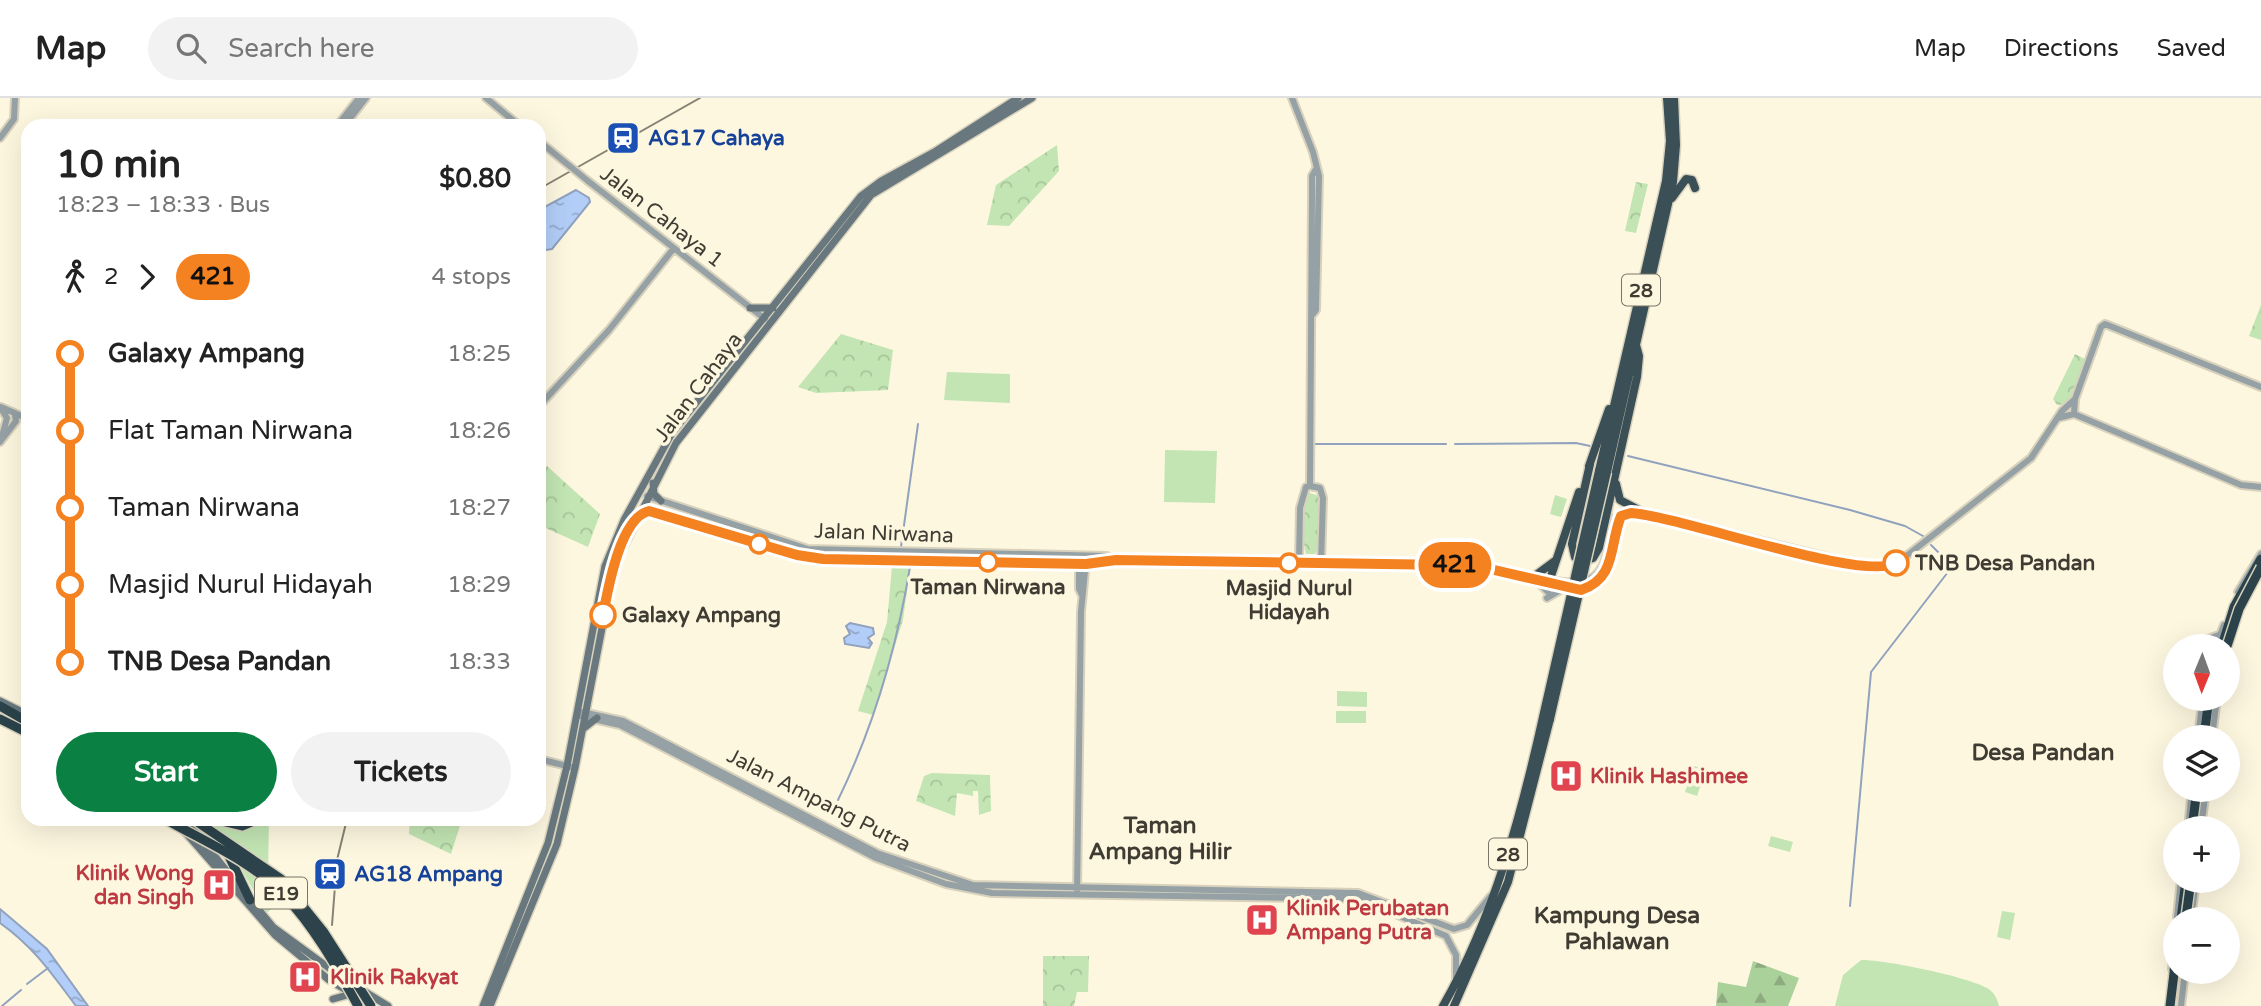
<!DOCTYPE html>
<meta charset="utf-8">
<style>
:root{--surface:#fff;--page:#f2f2f2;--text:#222;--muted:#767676;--line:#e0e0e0;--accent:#0b8043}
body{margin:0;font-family:"Varela Round",sans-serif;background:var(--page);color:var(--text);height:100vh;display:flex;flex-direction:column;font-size:26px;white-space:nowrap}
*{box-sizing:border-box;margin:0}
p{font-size:23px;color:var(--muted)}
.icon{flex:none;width:38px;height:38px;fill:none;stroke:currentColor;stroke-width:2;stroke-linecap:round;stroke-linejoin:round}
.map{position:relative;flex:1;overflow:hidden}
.drawer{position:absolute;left:21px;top:21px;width:525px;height:707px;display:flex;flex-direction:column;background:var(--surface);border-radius:21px;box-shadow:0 7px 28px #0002}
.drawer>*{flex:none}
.badge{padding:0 14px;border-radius:23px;font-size:24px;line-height:46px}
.needle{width:46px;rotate:181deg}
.buttons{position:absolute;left:2163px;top:536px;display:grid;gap:14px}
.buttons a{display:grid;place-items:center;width:77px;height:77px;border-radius:50%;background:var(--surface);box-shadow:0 7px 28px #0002;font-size:35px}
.map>.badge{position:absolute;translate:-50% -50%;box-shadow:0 0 0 4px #fff}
.legs{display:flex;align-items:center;gap:10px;height:77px;padding:0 35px;font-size:23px}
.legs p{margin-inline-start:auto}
.overview{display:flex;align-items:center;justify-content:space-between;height:119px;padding:0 35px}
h1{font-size:38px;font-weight:700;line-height:52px}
.button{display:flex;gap:14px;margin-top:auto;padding:14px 35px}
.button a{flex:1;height:80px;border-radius:42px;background:var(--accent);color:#fff;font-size:28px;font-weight:700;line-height:80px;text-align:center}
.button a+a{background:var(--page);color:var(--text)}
ul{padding:0 35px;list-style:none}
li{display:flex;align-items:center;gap:24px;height:77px;font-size:26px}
li i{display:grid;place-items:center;width:10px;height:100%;margin:0 9px;background:currentColor}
li i::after{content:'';width:18px;height:18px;margin:-9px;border:5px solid;border-radius:50%;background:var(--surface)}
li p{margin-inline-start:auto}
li:first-child i{background:linear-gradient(#0000 50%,currentColor 0)}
li:last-child i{background:linear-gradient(currentColor 50%,#0000 0)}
header{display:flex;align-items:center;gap:42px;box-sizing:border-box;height:98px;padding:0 35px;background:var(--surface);border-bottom:2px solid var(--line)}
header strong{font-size:33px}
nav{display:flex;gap:38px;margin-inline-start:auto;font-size:24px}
.search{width:490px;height:63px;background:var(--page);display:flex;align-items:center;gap:18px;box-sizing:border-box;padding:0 24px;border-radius:38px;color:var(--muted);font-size:26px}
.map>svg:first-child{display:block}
</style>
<header>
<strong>Map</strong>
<div class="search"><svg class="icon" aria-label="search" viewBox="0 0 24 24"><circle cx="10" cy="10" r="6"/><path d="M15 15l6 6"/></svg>Search here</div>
<nav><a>Map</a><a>Directions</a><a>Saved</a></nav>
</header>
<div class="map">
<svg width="2261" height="908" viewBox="0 0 2261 908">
<defs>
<pattern id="forest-firs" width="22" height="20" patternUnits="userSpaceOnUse" patternTransform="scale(1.75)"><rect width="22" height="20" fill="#abd19b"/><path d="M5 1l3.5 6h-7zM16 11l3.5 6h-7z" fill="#8dab7f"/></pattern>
<pattern id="park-crowns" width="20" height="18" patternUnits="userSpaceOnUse" patternTransform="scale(1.75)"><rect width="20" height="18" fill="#c2e5b3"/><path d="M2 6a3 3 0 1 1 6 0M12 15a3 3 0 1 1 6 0" fill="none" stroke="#a8c59a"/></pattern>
<pattern id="water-ripples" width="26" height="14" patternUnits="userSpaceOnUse" patternTransform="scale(1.75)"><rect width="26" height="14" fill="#b2cef8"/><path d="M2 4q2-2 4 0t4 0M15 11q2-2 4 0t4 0" fill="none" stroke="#92a8c9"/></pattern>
</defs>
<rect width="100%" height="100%" fill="#fef7e0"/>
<path fill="#c2e5b3" d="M947 274 1010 276V305L944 302Z
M1165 352 1217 353 1215 405 1164 404Z
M1555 397 1567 401 1561 419 1550 416Z
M1337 593 1367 594V609L1337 608Z
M1336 613H1366V625H1336Z
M1694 668 1706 671 1697 698 1685 694Z
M200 721H269L268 776 290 798 266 815 232 754Z
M1771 738 1793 744 1790 754 1768 748Z
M2002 813 2015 815 2010 842 1997 839Z
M1861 862C1882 861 1969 879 1987 890 1994 894 1997 900 1999 908H1835L1843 877Z"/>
<path fill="url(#forest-firs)" d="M1753 863 1799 880 1788 908H1716L1718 884 1746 889Z"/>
<path fill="url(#park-crowns)" d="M1057 47 1059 73 1009 128 987 127 996 87Z
M1636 84 1648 86 1636 135 1625 133Z
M2261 207V242L2249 238Z
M841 236 893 252 888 292 816 295 798 289Z
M2075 256 2085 261 2068 306 2057 307 2053 301Z
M547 368 600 416 588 449 539 427V377Z
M1307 394 1319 398 1318 451 1315 456H1306C1302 440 1300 410 1307 394Z
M892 468 910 469 903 522 873 617 858 613 887 524Z
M932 675 990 677 991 713 979 717 978 693H973V698L957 695 955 718 916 703 924 678Z
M410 721H462L451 756 409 736Z
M1043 858H1089L1088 894H1077L1074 908H1043Z"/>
<path fill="url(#water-ripples)" stroke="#90a2bd" stroke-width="2" d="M576 92 589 100 590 104 552 151 546 152 539 146V112Z
M850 525 873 530 874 536 868 540 872 545 869 550 845 546 844 540 850 536 846 528Z
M0 811 47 851 88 908H76C52 876 33 848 0 825Z"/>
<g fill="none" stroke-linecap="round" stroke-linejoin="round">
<path stroke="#90a2bd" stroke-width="2" d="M1315 346H1446
M1455 346 1576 345 1590 348
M1628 358 1850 412 1905 428 1923 438
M901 449 918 326
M838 702C873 630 897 548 910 469
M1850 808 1871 574 1948 474 1951 467 1931 447
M27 886 48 870
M2 908 21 892"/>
<defs>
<path id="tertiary" d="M486 0 520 28
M1292 0 1313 54 1319 78 1316 212 1313 216
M337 28 359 0
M344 28 366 0
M0 40 14 21 15 0
M588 83 765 221
M539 308 609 232 674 150
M0 309 7 320 1 342
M1 309 28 321
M2074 316 2075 301 2101 229 2105 226 2261 289
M2058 320 2074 316 2241 387 2261 389
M0 344 16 323 15 317
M1310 388 1320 390 1323 400 1321 465
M647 398 808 451 1107 458 1116 462
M652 411 725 436 810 460 1085 466 1116 462 1449 467 1477 468 1581 492C1617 480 1609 447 1621 418L1636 415 1834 463 1886 469 1909 456 2031 360 2062 313 2075 301
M1079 465V491L1082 497
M1299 465 1300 410 1306 389 1310 388 1312 98V78L1316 71
M1537 483 1548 494
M1553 483C1563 483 1571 486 1581 484 1611 479 1607 441 1615 420L1628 410 1840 462
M2238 494 2261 456
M1547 500 1564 490
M2195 546 2219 537
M2216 548 2224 527
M582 614 623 623 877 755 973 787 1358 795 1454 831 1467 827 1491 798
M580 618 620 627 876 760 946 786 992 795 1361 801 1446 838 1456 857V881
M2198 639 2203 600
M2212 639 2217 600
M539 661 571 669
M2189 721 2192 691
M2201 730 2206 691
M1077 794 1081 514 1086 463
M2177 819 2181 782
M2191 821 2196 782
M2172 871 2175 839
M2181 908 2185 873"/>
<path id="secondary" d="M750 210H773
M653 385 654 396 661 403
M638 419 645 414 656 413
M0 603 28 617
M584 630 597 620
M185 721 241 791
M185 734 275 837 329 882 370 906
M249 800 273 829 340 878
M362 892 388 908
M333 901 351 896
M483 908 548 745 567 668 605 468 624 422 672 335 861 98 881 83 936 53 1018 0
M490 908 557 746 575 670 614 468 676 345 871 97 1032 0"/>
<path id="trunk" d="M1672 100 1686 81 1692 82 1695 90
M1590 366 1572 446 1575 459 1584 463 1593 460 1599 450 1637 279 1639 258 1636 247
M1589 368 1609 311
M1599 373 1666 83 1670 43 1667 0
M1607 374 1673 84 1676 47 1674 0
M1616 386 1620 402 1637 411
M1532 480 1555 463
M1549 484 1579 394
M1443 908C1494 819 1521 718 1543 619
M1454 908 1508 784 1550 621"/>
<path id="motorway" d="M2222 548 2234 509 2261 461
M0 608 28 624
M0 621 28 635
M2204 639 2209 600
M213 721 242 728 259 721
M2192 730 2197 691
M227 754 250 802
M2181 821 2186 782
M2170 908 2175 867"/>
</defs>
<use href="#tertiary" stroke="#d8d2bd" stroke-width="10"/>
<use href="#secondary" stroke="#d8d2bd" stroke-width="10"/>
<use href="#trunk" stroke="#d8d2bd" stroke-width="11"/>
<use href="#motorway" stroke="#d8d2bd" stroke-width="12"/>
<use href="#tertiary" stroke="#96a1a5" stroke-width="6"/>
<use href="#secondary" stroke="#68787e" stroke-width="7"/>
<use href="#trunk" stroke="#3a4f56" stroke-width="8"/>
<use href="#motorway" stroke="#2c434b" stroke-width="9"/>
<path stroke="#878374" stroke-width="2" d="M539 91 700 0
M332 827 337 762 347 721"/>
<defs>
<path id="tertiary-bridge" d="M539 43 588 83"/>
<path id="trunk-bridge" d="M1543 619 1599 373
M1550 621 1607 374"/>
<path id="motorway-bridge" d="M2227 548 2239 511 2261 469
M165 721C205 744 251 763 283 796 314 828 337 870 358 908
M193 721 281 781 323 833 371 908
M2186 819 2191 782"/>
</defs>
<use href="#tertiary-bridge" stroke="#d8d2bd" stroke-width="10" stroke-linecap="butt"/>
<use href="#trunk-bridge" stroke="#d8d2bd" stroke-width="11" stroke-linecap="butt"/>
<use href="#motorway-bridge" stroke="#d8d2bd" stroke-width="12" stroke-linecap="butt"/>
<use href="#tertiary-bridge" stroke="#96a1a5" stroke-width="6"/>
<use href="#trunk-bridge" stroke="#3a4f56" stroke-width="8"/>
<use href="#motorway-bridge" stroke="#2c434b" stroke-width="9"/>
</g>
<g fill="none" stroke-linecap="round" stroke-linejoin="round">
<defs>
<path id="line-1" d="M603 517C608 491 620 420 649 413L797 457 823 461 1086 466 1116 462 1449 467 1477 468 1581 492C1617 480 1609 447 1621 418L1631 415C1683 419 1862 484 1896 465"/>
</defs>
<use href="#line-1" stroke="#fff" stroke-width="16"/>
<use href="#line-1" stroke="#f58220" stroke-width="10"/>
</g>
<defs>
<symbol id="station-square" viewBox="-11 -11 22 22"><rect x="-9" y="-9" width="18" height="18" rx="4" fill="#1a4fb4" stroke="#fef7e0"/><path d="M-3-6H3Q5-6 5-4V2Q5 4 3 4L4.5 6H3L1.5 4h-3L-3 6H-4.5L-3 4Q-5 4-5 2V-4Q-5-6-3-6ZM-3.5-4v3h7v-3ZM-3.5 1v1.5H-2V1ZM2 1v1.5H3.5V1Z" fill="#fff"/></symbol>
<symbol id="hospital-square" viewBox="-11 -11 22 22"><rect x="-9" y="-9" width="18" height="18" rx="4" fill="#e0444e" stroke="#fef7e0"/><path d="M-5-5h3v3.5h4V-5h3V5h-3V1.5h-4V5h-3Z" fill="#fff"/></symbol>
</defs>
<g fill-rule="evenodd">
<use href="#station-square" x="604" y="21" width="38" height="38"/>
<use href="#hospital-square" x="1547" y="659" width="38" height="38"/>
<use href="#station-square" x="311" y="757" width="38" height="38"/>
<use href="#hospital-square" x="200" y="768" width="38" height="38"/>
<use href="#hospital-square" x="1243" y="803" width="38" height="38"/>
<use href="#hospital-square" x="286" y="860" width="38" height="38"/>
</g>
<g fill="#fff" stroke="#f58220" stroke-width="3.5">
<circle cx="759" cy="446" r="9"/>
<circle cx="988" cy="464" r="9"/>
<circle cx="1289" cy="465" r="9"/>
<circle cx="1896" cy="465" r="12"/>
<circle cx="603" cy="517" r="12"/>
</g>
<g text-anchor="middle" stroke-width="7" stroke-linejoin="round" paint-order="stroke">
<g fill="#fef7e0" stroke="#787467" stroke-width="2">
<rect x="1622" y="176.5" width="38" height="31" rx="5"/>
<rect x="1489" y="740.5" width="38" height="31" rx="5"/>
<rect x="255" y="779.5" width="52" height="31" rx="5"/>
</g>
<g font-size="19" font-weight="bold" fill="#3f3c33">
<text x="1641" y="199">28</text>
<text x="1508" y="763">28</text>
<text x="281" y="802">E19</text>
</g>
<g font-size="21" font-weight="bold" fill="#164399" stroke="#fef7e0" text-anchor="start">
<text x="648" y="47">AG17 Cahaya</text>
<text x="354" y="783">AG18 Ampang</text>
</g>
<g font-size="21" fill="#3f3c33" stroke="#fef7e0">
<text transform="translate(662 119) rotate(38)" y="7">Jalan Cahaya 1</text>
<text transform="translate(698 289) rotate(-53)" y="7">Jalan Cahaya</text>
<text transform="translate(884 435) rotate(2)" y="7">Jalan Nirwana</text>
<text transform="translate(819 702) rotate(27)" y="7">Jalan Ampang Putra</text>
</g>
<g font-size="21" font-weight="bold" fill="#3f3c33" stroke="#fef7e0" text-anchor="start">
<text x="1915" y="472">TNB Desa Pandan</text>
<text x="988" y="496" text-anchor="middle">Taman Nirwana</text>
<text x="1289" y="497" text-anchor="middle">Masjid Nurul<tspan x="1289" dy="24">Hidayah</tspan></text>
<text x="622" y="524">Galaxy Ampang</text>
</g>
<g font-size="21" font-weight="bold" fill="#be3a42" stroke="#fef7e0" text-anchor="start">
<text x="1590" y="685">Klinik Hashimee</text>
<text x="194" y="782" text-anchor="end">Klinik Wong<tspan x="194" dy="24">dan Singh</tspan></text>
<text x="1286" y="817">Klinik Perubatan<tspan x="1286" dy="24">Ampang Putra</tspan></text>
<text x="330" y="886">Klinik Rakyat</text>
</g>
<g font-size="23" font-weight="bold" fill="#3f3c33" stroke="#fef7e0">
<text x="2043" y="662">Desa Pandan</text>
<text x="1160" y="735">Taman<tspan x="1160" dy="26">Ampang Hilir</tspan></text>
<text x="1617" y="825">Kampung Desa<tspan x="1617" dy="26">Pahlawan</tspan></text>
</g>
</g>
</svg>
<div class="buttons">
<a><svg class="needle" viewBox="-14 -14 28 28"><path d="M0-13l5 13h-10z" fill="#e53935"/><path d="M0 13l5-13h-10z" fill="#767676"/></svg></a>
<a><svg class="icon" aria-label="layers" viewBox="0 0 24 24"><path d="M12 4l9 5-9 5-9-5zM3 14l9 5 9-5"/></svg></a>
<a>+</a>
<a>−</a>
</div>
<b class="badge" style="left:1455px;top:467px;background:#f58220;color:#111">421</b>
<section class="drawer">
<div class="overview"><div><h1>10 min</h1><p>18:23 – 18:33 · Bus</p></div><b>$0.80</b></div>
<div class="legs"><svg class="icon" aria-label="walk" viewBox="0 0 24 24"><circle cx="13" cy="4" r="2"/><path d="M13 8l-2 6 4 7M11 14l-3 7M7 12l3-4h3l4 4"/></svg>2<svg class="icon" aria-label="forward" viewBox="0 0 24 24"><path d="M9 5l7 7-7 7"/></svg><b class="badge" style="background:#f58220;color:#111">421</b><p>4 stops</p></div>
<ul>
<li><i style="color:#f58220"></i><b>Galaxy Ampang</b><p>18:25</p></li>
<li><i style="color:#f58220"></i><span>Flat Taman Nirwana</span><p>18:26</p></li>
<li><i style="color:#f58220"></i><span>Taman Nirwana</span><p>18:27</p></li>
<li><i style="color:#f58220"></i><span>Masjid Nurul Hidayah</span><p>18:29</p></li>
<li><i style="color:#f58220"></i><b>TNB Desa Pandan</b><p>18:33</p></li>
</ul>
<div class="button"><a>Start</a><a>Tickets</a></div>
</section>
</div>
